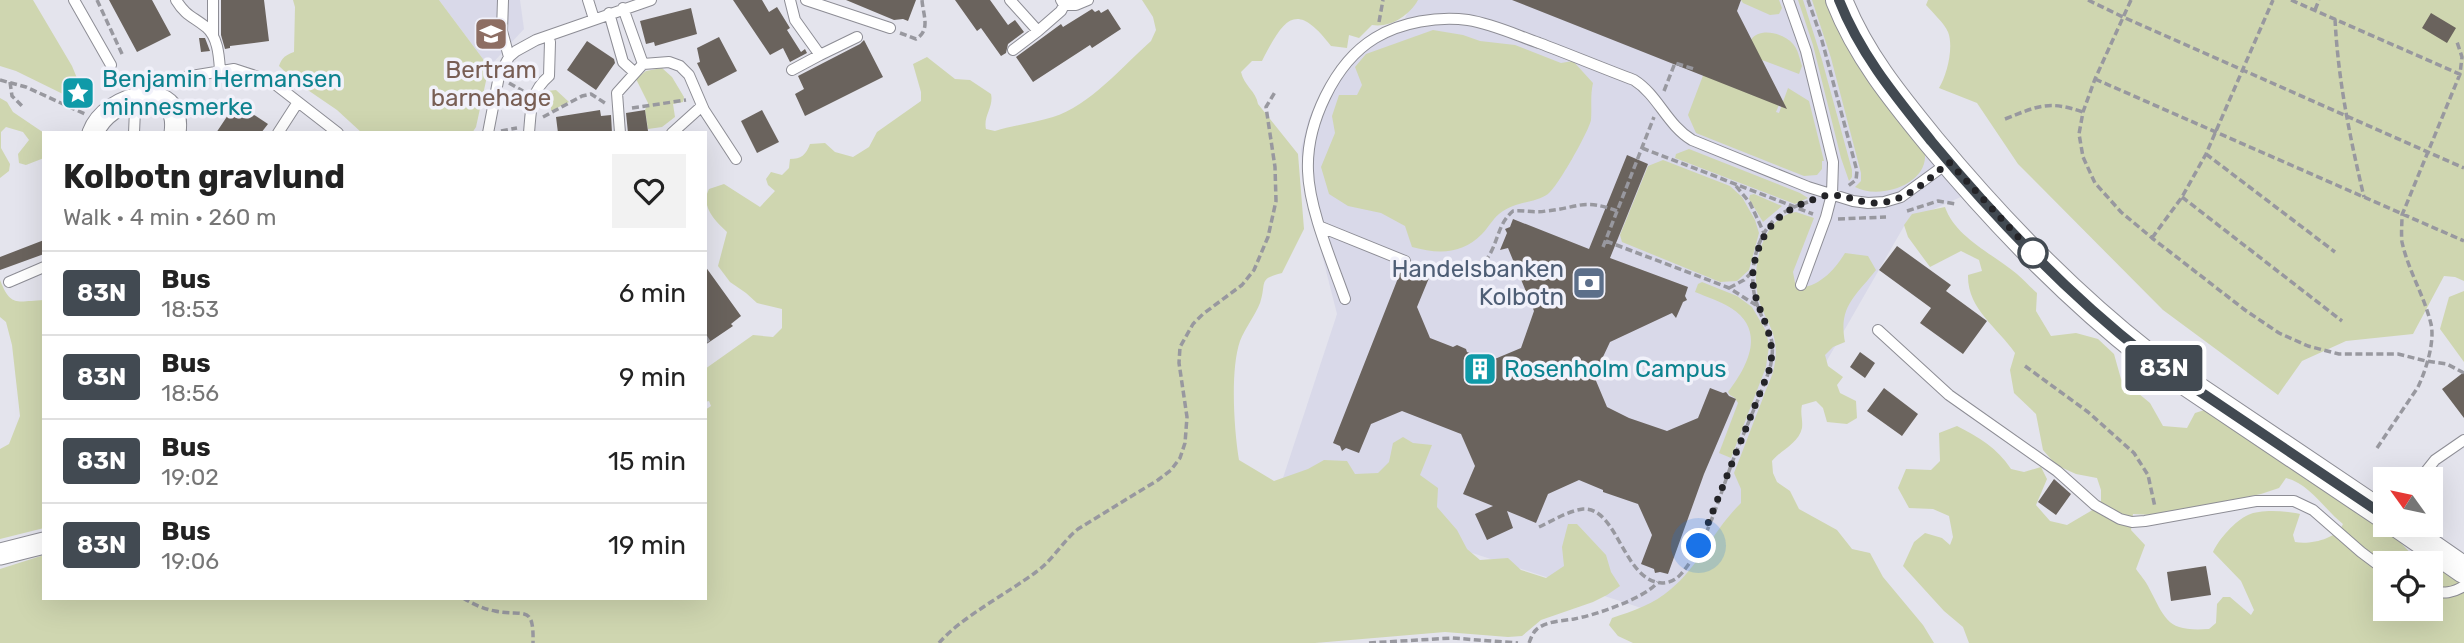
<!DOCTYPE html>
<meta charset="utf-8">
<style>
:root{--surface:#fff;--page:#f2f2f2;--text:#222;--muted:#767676;--line:#e0e0e0}
body{margin:0;font-family:Rubik,sans-serif;background:var(--page);color:var(--text);height:100vh;display:flex;flex-direction:column;font-size:26px;white-space:nowrap}
*{box-sizing:border-box;margin:0}
p{font-size:23px;color:var(--muted)}
.icon{flex:none;width:38px;height:38px;fill:none;stroke:currentColor;stroke-width:2;stroke-linecap:round;stroke-linejoin:round}
.map{position:relative;flex:1;overflow:hidden}
.panel{position:absolute;left:42px;top:131px;width:665px;height:469px;display:flex;flex-direction:column;background:var(--surface);border-radius:0px;box-shadow:0 7px 28px #0002}
.panel>*{flex:none}
.badge{padding:0 14px;border-radius:5px;font-size:24px;line-height:46px}
.needle{width:46px;rotate:303deg}
.tools{position:absolute;left:2373px;top:467px;display:grid;gap:14px}
.tools a{display:grid;place-items:center;width:70px;height:70px;border-radius:0px;background:var(--surface);box-shadow:0 7px 28px #0002;font-size:35px}
.you{position:absolute;width:35px;height:35px;margin:-18px;border:5px solid #fff;border-radius:50%;background:#1a73e8;box-shadow:0 0 0 10px #1a73e833}
.map>.badge{position:absolute;translate:-50% -50%;box-shadow:0 0 0 4px #fff}
.round{display:grid;place-items:center;flex:none;width:74px;height:74px;border-radius:0px;background:var(--page)}
.overview{display:flex;align-items:center;justify-content:space-between;height:119px;padding:0 21px}
h1{font-size:33px;font-weight:700;line-height:52px}
ul{padding:0;list-style:none}
li{display:flex;align-items:center;gap:21px;height:84px;padding:0 21px;border-top:2px solid var(--line)}
li div{flex:1}
li b{display:block;font-size:26px}
li em{font-style:normal}
li .badge{min-width:77px;font-weight:700;text-align:center}
.map>svg:first-child{display:block}
</style>
<div class="map">
<svg width="2464" height="643" viewBox="0 0 2464 643">
<rect width="100%" height="100%" fill="#e4e4ed"/>
<path fill="#d9d9e9" d="M439 0H520L524 29 489 67Z
M1413 0H1825L1963 196 1907 221 1678 620 1279 490 1337 314 1304 184 1301 149 1309 118 1325 87 1345 57 1371 33 1405 18Z"/>
<path fill="#cfd6b0" fill-rule="evenodd" d="M0 0H33L72 66 79 83 69 87V97L16 71 0 66Z
M293 0H439L489 67 476 127 472 133H362L337 110 296 82 279 66C282 57 286 55 294 52L295 7Z
M1142 0H1418C1409 16 1390 28 1372 25L1359 38 1349 35 1347 48 1331 46C1296 0 1284 18 1262 61H1252L1241 72C1244 86 1256 91 1258 104L1298 154 1304 229 1282 273C1257 279 1267 283 1260 303 1255 316 1245 328 1240 341 1230 370 1234 430 1239 460L1274 481 1308 469 1324 460 1347 461 1355 474 1378 473 1389 462 1393 443 1403 437 1413 443 1432 445 1420 475 1438 488 1437 507 1457 530 1467 549 1480 560 1508 558 1521 570 1546 578 1564 566 1562 547 1568 524H1577L1606 555 1611 572 1620 586 1607 595 1593 602 1541 620 1522 636 1508 637 1445 632 1315 643H0V569L44 555V598H705V410L711 406 709 401 705 402V369L753 335 773 337 782 328V309L757 303 746 293 730 282 718 266 727 232C715 221 700 206 709 189L724 184 760 207 775 191 768 185 766 179 771 172 782 175 789 168 790 159C801 159 806 155 810 144L825 143 835 152 853 157 869 147 877 132 921 101V92L913 64 927 57 955 79 970 80 991 94C994 107 983 116 986 129L995 131C1014 125 1034 123 1053 117 1088 107 1124 65 1151 41L1156 30 1153 17Z
M1741 0H1779L1782 8 1779 14 1770 15 1743 3Z
M1798 0H1803L1822 60 1852 170V177L1849 181 1841 158 1813 45Z
M1812 0H1831L1924 149C1933 183 1880 201 1855 187L1861 181V173L1831 58Z
M1928 0H2464V281L2455 277 2444 276 2413 334 2346 341 2302 361 2278 395 2163 310 2018 164 1977 103 1939 88C1947 75 1954 47 1948 32 1944 23 1933 13 1926 5Z
M1731 2 1751 40C1759 27 1784 33 1793 44 1798 49 1800 60 1802 66L1799 74 1762 60 1781 100 1776 112 1779 113 1788 88 1809 101 1824 161H1822V169L1817 175 1804 176 1696 133 1688 115Z
M1433 30 1463 35 1480 41 1515 45 1561 63 1573 61 1593 83C1590 96 1592 107 1591 120 1589 131 1557 188 1548 194 1533 204 1515 201 1499 214 1492 220 1488 228 1482 234 1461 255 1438 254 1412 247L1405 226 1381 213 1348 206 1329 194 1321 167 1335 133 1332 116 1339 95H1357L1362 85 1355 67 1366 54Z
M662 68 672 77 684 97 683 102 673 104 675 117 662 127 648 129 645 110 648 103 636 79 646 71Z
M556 90 569 102 551 111V100H543L540 97 547 91Z
M0 98 7 102 13 112 44 133V158L26 165 19 163 18 154 29 140 23 132 6 127 1 132V148L10 164 9 171 0 178Z
M1689 149 1800 193 1808 198 1795 204 1675 158 1676 154Z
M1663 160 1730 186 1742 197 1755 220 1759 233 1749 270 1737 281 1720 282 1622 242 1620 235 1648 166Z
M1754 194 1782 206 1763 222 1749 199 1750 195Z
M1945 207C1955 237 1993 254 2017 274 2024 280 2030 287 2037 293L2036 311 2051 336 2076 333 2098 339 2114 354 2121 379 2150 403 2163 426 2187 428 2195 413 2211 408 2354 506 2401 543 2416 559 2427 563 2385 564V609H2431V565L2454 574 2464 586V643H1969L1963 627 1944 611 1903 566 1914 542 1925 533 1942 538 1950 545 1953 537 1949 516 1933 509 1909 508 1898 488 1906 469 1931 470 1940 461 1939 433 1957 426C1979 437 1997 448 2011 469L2024 472 2041 467 2047 479 2036 505 2050 521 2067 525 2101 505V490L2097 478 2076 474 2056 465 2043 450 2036 414 2014 393 2010 370 2015 353C1998 328 1967 309 1968 275L1982 271 1979 260 1961 251 1930 267 1908 237 1904 225 1912 214ZM2286 478C2310 484 2324 509 2343 524 2337 539 2310 545 2295 542L2293 535 2300 514C2286 511 2261 509 2248 515 2235 521 2219 539 2213 552L2241 581 2254 610 2251 615 2230 597H2223L2217 604 2216 623 2209 629C2167 632 2166 620 2149 588 2146 581 2140 575 2136 569L2145 545 2131 530 2133 514 2153 515 2186 510 2261 494 2279 488Z
M1796 212 1814 218 1793 272 1796 288C1818 288 1834 271 1845 253L1868 256 1876 270C1856 296 1838 306 1845 342L1833 347 1825 355 1828 366 1843 377 1837 385 1840 393 1856 401 1857 418 1847 424 1827 422 1823 408 1816 401 1802 405C1800 414 1803 419 1802 428 1799 443 1781 450 1772 461L1773 473 1777 482 1790 491 1799 509 1837 530 1852 549 1870 553 1883 577 1923 625 1934 643H1633L1618 636 1609 625 1612 618C1633 611 1654 604 1671 589 1699 566 1714 529 1741 503V489L1734 473C1744 448 1753 423 1763 398 1766 388 1772 378 1774 368 1782 330 1762 322 1757 291 1752 264 1764 216 1796 212Z
M0 280C11 308 17 301 44 300V528L0 539V449L9 444 20 416 12 345 6 322 0 317Z
M1702 282 1737 296 1752 307 1766 331 1769 346 1766 367 1731 458 1719 453 1738 403 1735 398 1730 395 1728 392C1747 367 1767 331 1731 308 1720 301 1707 297 1695 292L1698 284Z
M2464 291V362L2440 329 2449 297Z"/>
<path fill="#6a635d" d="M109 0H152L171 35 137 52Z
M221 0H264L269 41 230 46V48L225 49 221 35Z
M733 0H762L769 12 777 7 790 28 787 30 801 52 805 49 807 53 790 62 783 48 770 55Z
M846 0H916L908 21 903 19 894 20Z
M955 0H990L1008 25 1015 20 1024 32 1008 44 1006 53 1001 56 981 28 977 31Z
M1512 0H1741L1737 11 1787 109Z
M691 8 697 34 655 46 654 42 646 44 640 21Z
M1092 9 1095 12 1099 10 1101 13 1108 9 1121 29 1092 48 1090 45 1033 82 1016 57 1061 24 1063 27Z
M2431 13 2456 28 2447 43 2422 28Z
M719 37 737 71 708 86 697 63 700 62 697 48Z
M199 38H205L210 51 201 52Z
M864 40 883 77 805 116 795 94 804 89 798 76 860 44Z
M587 41 614 59 615 63 596 90 567 70Z
M236 103 268 124 261 133H216Z
M600 110 601 116 611 115 612 133H558L556 117Z
M645 110 648 131 628 133 626 113Z
M762 110 779 142 757 153 741 121Z
M1627 155 1648 164 1610 258 1688 287 1685 296 1687 300 1683 302 1676 318 1672 313 1610 342 1594 376 1607 407 1629 418 1667 431 1698 418 1710 388 1723 393 1726 392 1729 396 1736 399 1704 474 1668 574 1660 572 1655 573 1654 569 1641 564 1652 535 1638 504 1603 492V490L1579 480 1548 494 1536 523 1507 511 1513 528 1487 540 1475 514 1493 506 1463 494 1475 466 1461 434 1402 411 1371 424 1359 453 1346 448 1342 451 1340 446 1333 443 1402 268 1413 269 1415 272 1429 278 1417 307 1430 338 1453 347 1457 345 1466 349 1467 352 1490 361 1521 348 1534 311 1508 248 1500 250 1507 233 1505 229 1510 227 1513 219 1589 249Z
M44 240V254L0 270V257Z
M1897 246 1951 285 1946 291 1987 321 1963 354 1920 323 1931 308 1879 270Z
M705 266 741 316 731 324 733 326 705 345Z
M1860 352 1875 363 1865 378 1850 367Z
M2464 372V418L2442 389Z
M1884 388 1918 414 1902 436 1867 411Z
M2054 479 2071 494 2056 515 2038 502Z
M2206 566 2211 595 2171 601 2167 572Z"/>
<g fill="none" stroke-linecap="round" stroke-linejoin="round">
<defs>
<path id="service" d="M74 0 111 65
M176 0C186 16 192 16 206 27 218 37 219 56 220 70
M503 0 502 31 509 57
M588 0 594 19
M790 0 795 20 820 55 857 37
M806 0 890 28
M1010 0 1038 31 1061 11 1064 5 1061 0
M1788 0 1806 51 1833 162 1832 194 1826 217 1801 285
M1064 5H1076L1088 0
M623 8 643 64 669 62 680 66 689 75 704 110 736 159
M609 13 623 62 634 72
M213 35V0
M1013 50 1038 31
M792 70 820 55
M152 96 167 80 234 69 271 81 338 133
M134 133 135 110
M278 133 298 102
M488 133 499 76 509 57 516 51 536 40 651 0
M529 133C531 110 530 92 549 76L550 42
M620 133 617 93 643 64
M672 133 702 106
M1321 227 1405 261
M9 282 44 267
M1345 299C1332 262 1309 209 1308 171 1306 124 1334 63 1375 38 1401 22 1438 16 1468 20 1493 24 1516 35 1539 43 1571 55 1602 68 1634 80 1658 95 1667 125 1692 140L1808 187 1853 201 1868 203 1884 202 1901 197 1949 162
M1878 330 1949 395 2057 471 2095 505 2120 519 2132 522 2145 521 2256 501H2294L2313 510 2361 552 2385 570
M2419 480 2435 460 2464 440
M2431 591C2444 594 2453 593 2464 586"/>
<path id="minor" d="M93 133C107 95 183 76 175 133
M0 554 44 543"/>
<path id="tertiary" d="M1839 0C1860 54 1896 98 1932 142 1996 219 2068 294 2147 356L2385 516
M2399 525 2464 570"/>
</defs>
<use href="#service" stroke="#8d8d95" stroke-width="12"/>
<use href="#minor" stroke="#8d8d95" stroke-width="23"/>
<use href="#tertiary" stroke="#8d8d95" stroke-width="28"/>
<path stroke="#98989f" stroke-width="3.5" stroke-dasharray="7 3.5" stroke-linecap="butt" d="M97 0 123 56
M1808 0 1821 37 1857 171 1856 180 1848 186
M2088 0 2123 17 2464 168
M2131 0 2095 79 2083 112 2079 134 2083 157 2095 183 2121 212 2152 238 2245 310 2279 333 2308 346 2339 354H2398L2426 361 2447 364 2464 373
M2291 0 2464 76
M2315 10 2319 0
M2335 19C2338 80 2350 138 2364 197
M1379 22 1383 0
M900 33 916 39C931 30 923 15 922 0
M2095 79 2464 241
M0 80 26 87 85 114
M10 82 12 96 24 108
M509 83 523 91
M1664 91 1675 63 1694 69
M632 108 686 100
M543 117 582 96 591 94 605 103
M2005 119C2038 106 2048 100 2083 112
M501 131 517 128
M1642 148 1813 214
M2206 154 2335 252
M1736 186 1750 203 1764 233
M2182 197 2342 321
M1907 211 1938 201 1956 204
M1838 219 1886 217
M2152 238 2182 197 2206 154 2273 0
M1606 241 1729 288 1756 305
M1603 247 1654 117
M1416 266C1443 279 1478 281 1492 250 1499 235 1500 222 1513 211 1524 210 1535 213 1546 211 1578 208 1583 198 1617 211
M1729 288 1744 280 1752 272
M705 336 709 342
M2025 366 2088 412 2134 453 2148 475 2155 507
M2377 448 2418 387C2426 370 2435 342 2431 324 2424 295 2408 270 2402 242 2401 233 2402 224 2402 215L2460 74 2462 57 2457 42
M1539 527C1552 521 1568 511 1583 509 1618 507 1623 581 1662 583 1669 583 1676 580 1681 574 1707 544 1718 500 1732 463 1744 431 1759 400 1770 368 1778 333 1764 329 1756 301 1748 275 1755 238 1775 219 1785 210 1796 206 1808 202
M463 598C473 604 483 609 495 611 524 617 534 603 533 643
M939 643C960 618 1008 593 1036 572 1053 560 1062 542 1078 529L1158 480 1171 470 1180 458 1185 443 1187 417 1179 363 1180 347 1193 324 1203 314 1242 285 1254 270 1268 237 1276 201 1275 167 1266 107 1275 92
M1369 643 1452 638 1518 643
M1529 643C1531 638 1533 632 1537 629 1547 621 1562 621 1574 619 1595 615 1644 599 1658 582"/>
<use href="#service" stroke="#fff" stroke-width="10"/>
<use href="#minor" stroke="#fff" stroke-width="21"/>
<use href="#tertiary" stroke="#fff" stroke-width="26"/>
</g>
<g fill="none" stroke-linecap="round" stroke-linejoin="round">
<defs>
<path id="line" d="M1839 0C1860 54 1896 97 1932 142 1996 219 2068 294 2147 356L2385 516"/>
</defs>
<use href="#line" stroke="#fff" stroke-width="16"/>
<use href="#line" stroke="#424a52" stroke-width="10"/>
<path stroke="#242428" stroke-width="7" stroke-dasharray="0 12.6" d="M1699 546 1770 368C1779 325 1746 305 1754 264 1762 229 1779 211 1812 200 1818 198 1827 194 1833 195 1852 196 1862 206 1886 202 1911 197 1930 178 1949 162L2033 253"/>
</g>
<defs>
<symbol id="school-square" viewBox="-11 -11 22 22"><rect x="-9" y="-9" width="18" height="18" rx="4" fill="#8d6e63" stroke="#f1f1fa"/><path d="M0-5L7-2L0 1L-7-2ZM-4 1L0 2.5L4 1V4Q0 6-4 4Z" fill="#fff"/></symbol>
<symbol id="sight-square" viewBox="-11 -11 22 22"><rect x="-9" y="-9" width="18" height="18" rx="4" fill="#0f9aa8" stroke="#f1f1fa"/><path d="M0-6L1.8-2.2L6-1.7L2.9 1.2L3.7 5.4L0 3.3L-3.7 5.4L-2.9 1.2L-6-1.7L-1.8-2.2Z" fill="#fff"/></symbol>
<symbol id="bank-square" viewBox="-11 -11 22 22"><rect x="-9" y="-9" width="18" height="18" rx="4" fill="#5c6f8a" stroke="#f1f1fa"/><path d="M-6-4H6V4H-6ZM0-2.3a2.3 2.3 0 1 0 0 4.6a2.3 2.3 0 1 0 0-4.6Z" fill="#fff"/></symbol>
<symbol id="building-square" viewBox="-11 -11 22 22"><rect x="-9" y="-9" width="18" height="18" rx="4" fill="#0f9aa8" stroke="#f1f1fa"/><path d="M-4-6H4V6H1V3H-1V6H-4ZM-2.5-4.3h1.7v1.8h-1.7ZM.8-4.3h1.7v1.8H.8ZM-2.5-1h1.7V.8h-1.7ZM.8-1h1.7V.8H.8Z" fill="#fff"/></symbol>
</defs>
<g fill-rule="evenodd">
<use href="#school-square" x="472" y="15" width="38" height="38"/>
<use href="#sight-square" x="59" y="74" width="38" height="38"/>
<use href="#bank-square" x="1570" y="264" width="38" height="38"/>
<use href="#building-square" x="1461" y="350" width="38" height="38"/>
</g>
<circle fill="#fff" stroke="#424a52" stroke-width="3.5" cx="2033" cy="253" r="14"/>
<g text-anchor="middle" stroke-width="7" stroke-linejoin="round" paint-order="stroke">
<g font-size="24" fill="#785e54" stroke="#f1f1fa">
<text x="491" y="78">Bertram<tspan x="491" dy="28">barnehage</tspan></text>
</g>
<g font-size="24" fill="#0d838f" stroke="#f1f1fa" text-anchor="start">
<text x="102" y="87">Benjamin Hermansen<tspan x="102" dy="28">minnesmerke</tspan></text>
<text x="1504" y="377">Rosenholm Campus</text>
</g>
<g font-size="24" fill="#4e5e75" stroke="#f1f1fa" text-anchor="end">
<text x="1564" y="277">Handelsbanken<tspan x="1564" dy="28">Kolbotn</tspan></text>
</g>
</g>
</svg>
<div class="tools">
<a><svg class="needle" viewBox="-14 -14 28 28"><path d="M0-13l5 13h-10z" fill="#e53935"/><path d="M0 13l5-13h-10z" fill="#767676"/></svg></a>
<a><svg class="icon" aria-label="locate" viewBox="0 0 24 24"><circle cx="12" cy="12" r="6"/><path d="M12 2v4M12 18v4M2 12h4M18 12h4"/></svg></a>
</div>
<div class="you" style="left:1699px;top:546px"></div>
<b class="badge" style="left:2164px;top:368px;background:#424a52;color:#fff">83N</b>
<section class="panel">
<div class="overview"><div><h1>Kolbotn gravlund</h1><p>Walk · 4 min · 260 m</p></div><a class="round"><svg class="icon" aria-label="heart" viewBox="0 0 24 24"><path d="M12 20l-8-8c-3-5 5-10 8-4 3-6 11-1 8 4z"/></svg></a></div>
<ul>
<li><span class="badge" style="background:#424a52;color:#fff">83N</span><div><b>Bus</b><p>18:53</p></div><em>6 min</em></li>
<li><span class="badge" style="background:#424a52;color:#fff">83N</span><div><b>Bus</b><p>18:56</p></div><em>9 min</em></li>
<li><span class="badge" style="background:#424a52;color:#fff">83N</span><div><b>Bus</b><p>19:02</p></div><em>15 min</em></li>
<li><span class="badge" style="background:#424a52;color:#fff">83N</span><div><b>Bus</b><p>19:06</p></div><em>19 min</em></li>
</ul>
</section>
</div>
